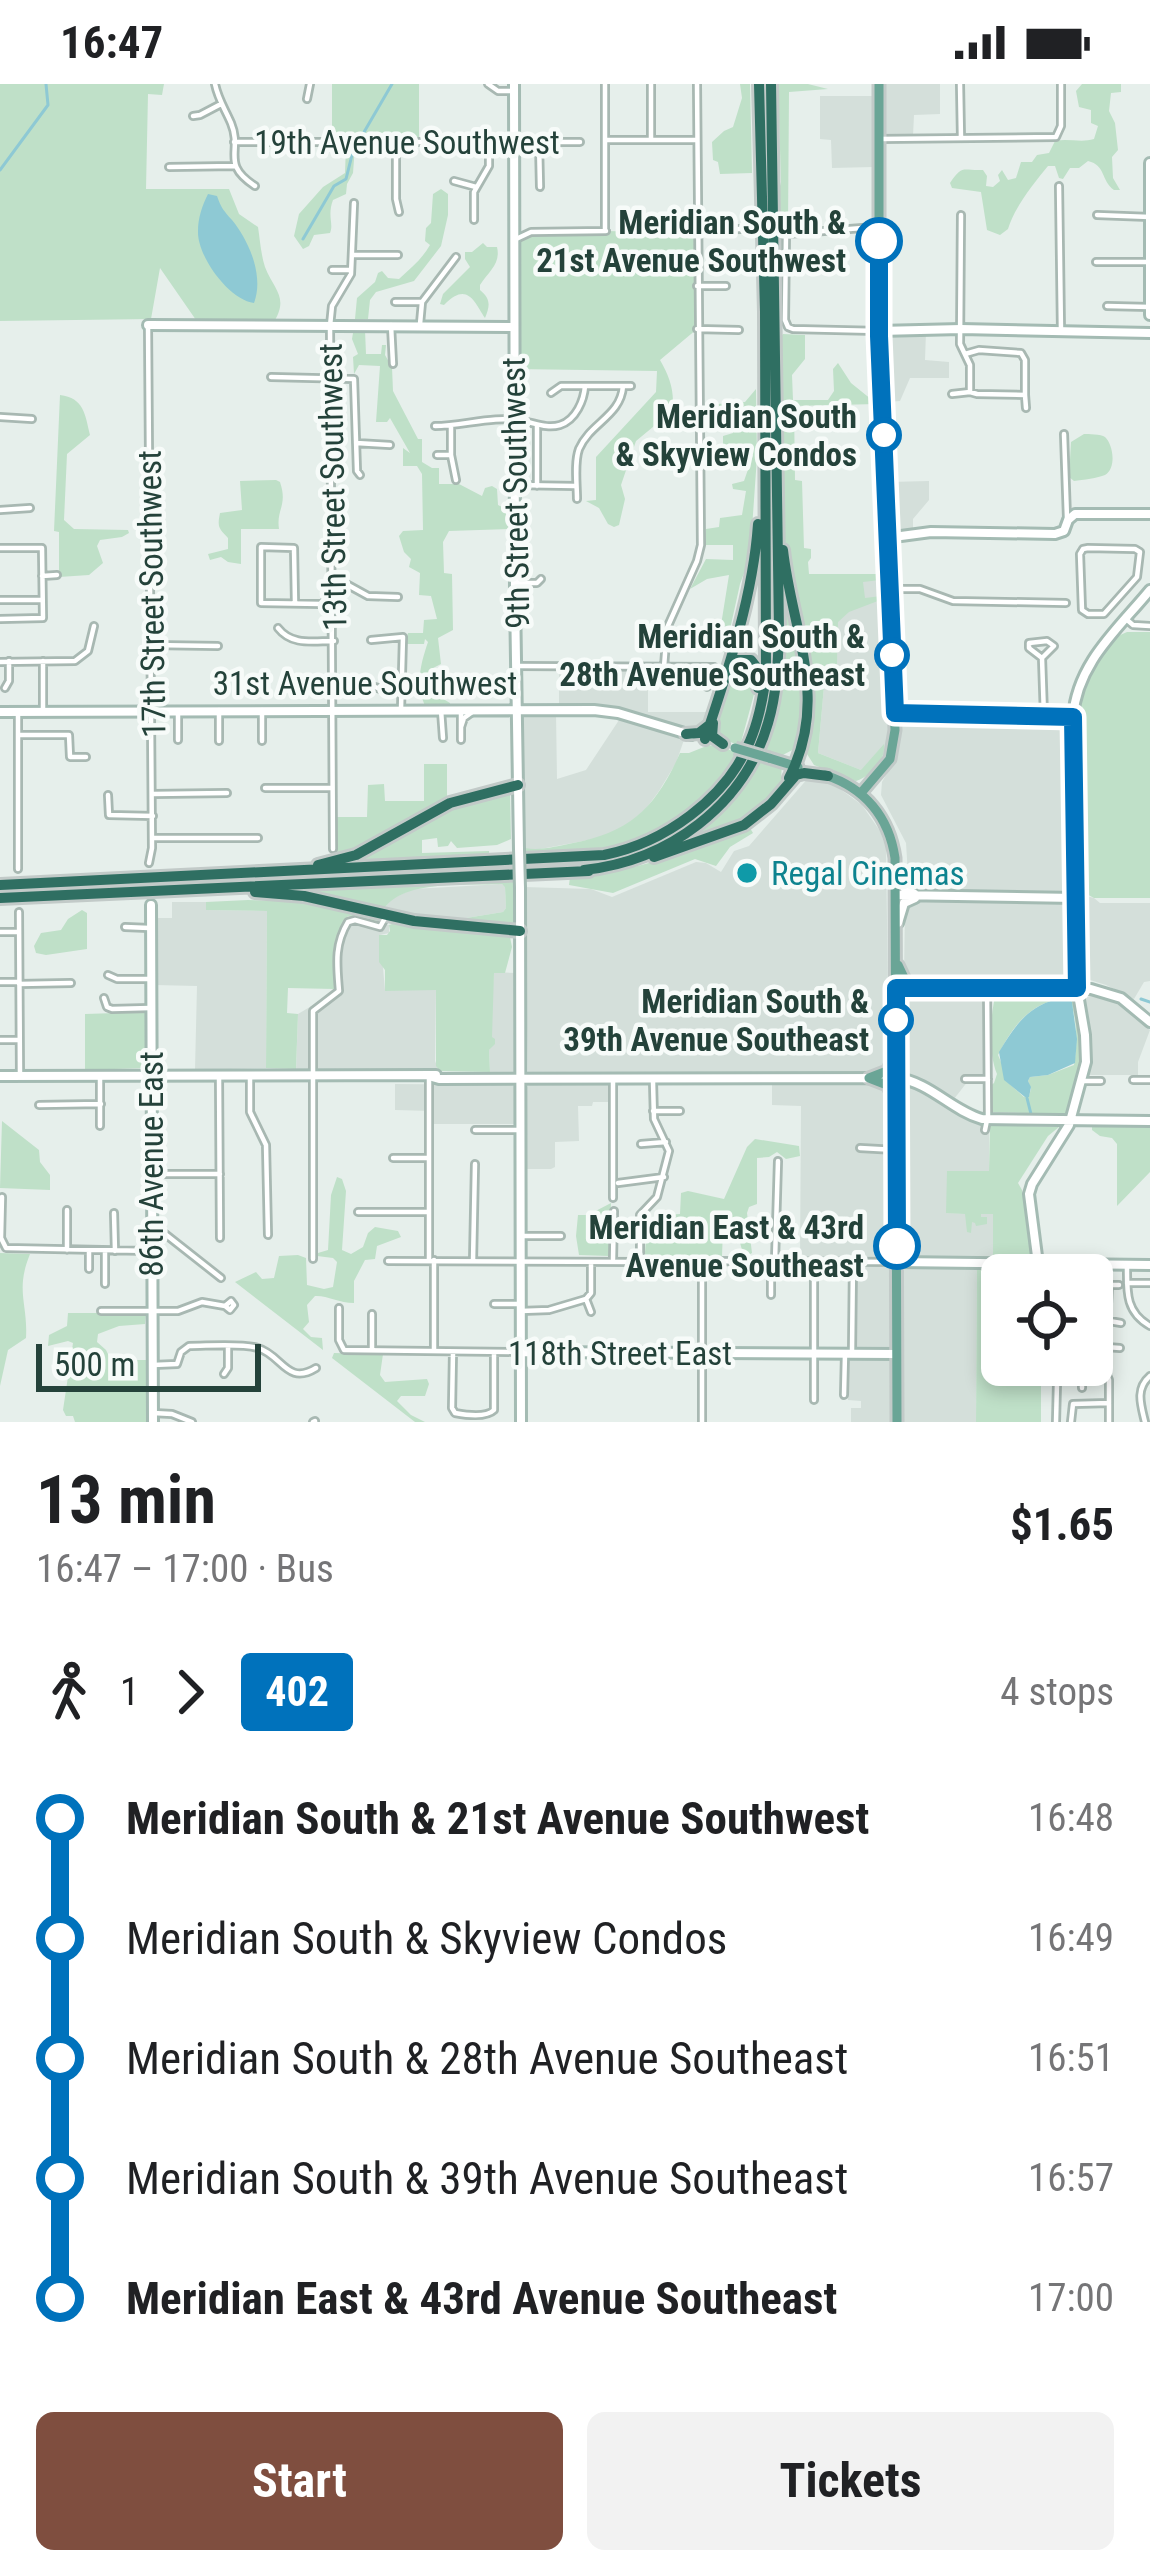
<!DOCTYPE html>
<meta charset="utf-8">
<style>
:root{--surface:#fff;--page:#f2f2f2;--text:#202124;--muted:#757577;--accent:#7f4e3f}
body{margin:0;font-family:"Roboto Condensed",sans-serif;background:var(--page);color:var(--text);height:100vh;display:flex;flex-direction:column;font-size:45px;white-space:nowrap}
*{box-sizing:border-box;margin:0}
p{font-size:39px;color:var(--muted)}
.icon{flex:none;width:66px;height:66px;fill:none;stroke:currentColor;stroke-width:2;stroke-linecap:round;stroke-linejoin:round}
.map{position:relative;height:1338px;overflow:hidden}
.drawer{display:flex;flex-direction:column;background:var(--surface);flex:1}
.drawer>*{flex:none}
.badge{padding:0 24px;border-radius:9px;font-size:42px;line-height:78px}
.buttons{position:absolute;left:981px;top:1170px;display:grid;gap:24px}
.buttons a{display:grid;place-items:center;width:132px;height:132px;border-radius:18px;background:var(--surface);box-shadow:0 6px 18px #0003;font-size:60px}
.scale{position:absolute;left:36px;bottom:30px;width:225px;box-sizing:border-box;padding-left:12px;border:6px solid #24423a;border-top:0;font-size:33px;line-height:42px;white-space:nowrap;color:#24423a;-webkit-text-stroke:9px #f7fbf9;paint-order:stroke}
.map>.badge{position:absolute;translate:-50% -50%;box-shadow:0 0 0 6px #fff}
.legs{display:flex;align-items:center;gap:18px;height:132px;padding:0 36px;font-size:39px}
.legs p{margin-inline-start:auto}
.summary{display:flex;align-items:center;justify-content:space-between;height:204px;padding:0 36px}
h1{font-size:66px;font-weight:700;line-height:90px}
.action{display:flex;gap:24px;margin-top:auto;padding:24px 36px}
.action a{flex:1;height:138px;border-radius:18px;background:var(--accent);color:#fff;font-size:48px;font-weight:700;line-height:138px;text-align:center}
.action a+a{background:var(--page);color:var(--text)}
ul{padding:0 36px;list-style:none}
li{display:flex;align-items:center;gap:42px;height:120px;font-size:45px}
li i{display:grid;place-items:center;width:18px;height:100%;margin:0 15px;background:currentColor}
li i::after{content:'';width:30px;height:30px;margin:-15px;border:9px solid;border-radius:50%;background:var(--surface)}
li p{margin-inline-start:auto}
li:first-child i{background:linear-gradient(#0000 50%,currentColor 0)}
li:last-child i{background:linear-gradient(currentColor 50%,#0000 0)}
.status{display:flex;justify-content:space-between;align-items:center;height:84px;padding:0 60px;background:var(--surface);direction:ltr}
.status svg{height:33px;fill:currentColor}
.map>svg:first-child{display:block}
</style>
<div class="status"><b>16:47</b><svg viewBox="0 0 49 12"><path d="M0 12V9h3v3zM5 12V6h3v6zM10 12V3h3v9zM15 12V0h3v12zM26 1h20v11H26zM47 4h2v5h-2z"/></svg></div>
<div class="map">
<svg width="1150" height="1338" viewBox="0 0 1150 1338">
<rect width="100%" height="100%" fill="#e6efeb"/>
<path fill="#d4dfda" d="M884 0H940V30L914 31 913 52H886L884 49Z
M820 12H874L873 83 832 84 831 56 820 55Z
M926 248 925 276 949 278V294H910L900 317 887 318 886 252Z
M929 397V416L913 435V445L892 448 889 398Z
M882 493 893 646 889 668 871 690 818 669 826 580 837 579 838 494Z
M559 584H648V628H710L703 644 693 648 613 623 559 621Z
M556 629 557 695 586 686 623 630 686 650 676 679 659 707 645 726 620 746 594 755 535 766 519 765 522 635 527 630Z
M905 633 1066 637 1071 807 1068 809 909 806 906 759 881 711 882 698 898 670 901 638Z
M809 693 836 702 862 721 880 747 886 764 889 982 875 989 528 988 524 803 591 805 612 813 696 778 706 779 721 788 734 767 749 762Z
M502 800 505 802 506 824 503 828 460 835 415 832 383 826 391 815 413 805Z
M1082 811 1094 814 1100 819H1150V897L1144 898 1134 915 1106 901 1090 896 1082 886Z
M940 816 1070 818 1073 895 1069 899 932 896 913 899 904 891 905 823 910 818Z
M172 818H206L207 826 267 827 266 984 195 986 197 902 155 901 156 834H172Z
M348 831 389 841V849L380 851 385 906H436L435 977 440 989 296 988 298 930 335 908 332 879 336 850Z
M494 888 516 889 517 984 514 989 490 988 489 966 495 959 492 954 490 937Z
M932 908 981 909 985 913 986 996 968 997 954 1015 974 1027 989 1030V1087L946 1129 993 1130V1175H912L904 1172 902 1006 907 990 902 981V914L908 908Z
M1092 910 1116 916 1150 946 1138 978V991H1088L1090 956 1085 915Z
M772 994H897V1316L892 1317V1338H851V1324H861V1317L848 1316 851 1182 874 1180 800 1178 801 1022 772 1021Z
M531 999H610V1018H593L592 1022H578L579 1057 555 1058V1083L551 1085H527V1003Z
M395 1000 512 1001 516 1004V1040H432V1027L395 1026Z
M908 1183 977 1184 976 1338H902V1186Z"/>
<path fill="#bfe0c8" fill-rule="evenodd" d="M0 0H164L162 11 148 10 146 105H229L239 130 258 143C260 156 261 171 265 183 274 206 289 213 274 238L196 236 160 184 151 235 0 237Z
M332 0H419V59L332 58Z
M740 0H750L752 89 720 90 718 78 713 76 712 58 724 47 733 43 742 14Z
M778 0H808L828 5 789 8 788 143 782 148 778 111 781 98Z
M1082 0H1121V8L1111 9 1109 27 1115 39 1118 66 1112 73 1113 94 1120 106H1114C1101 97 1106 81 1088 77L1079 84H1070L1063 95 1059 94 1055 82H1048C1034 99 1014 124 1008 145L1000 151 987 146 981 108 952 104 950 99C963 80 962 87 983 86L987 92 986 102 993 103 1000 97 998 91 1002 86 1008 96 1016 94 1021 78H1032L1037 71 1049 69 1055 57C1068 54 1081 59 1094 55L1098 42 1091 39V26L1079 23 1076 7Z
M346 62H355L353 89 347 100 346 110 333 116C327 132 334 140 330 149L314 151 309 162 303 165 294 152 299 130 323 103 345 89Z
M441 105 448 110V131L441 162 414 197 376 208 370 216 368 235H355L357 214 375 198 378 189 382 187 388 194 399 195C411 184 422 175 430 161L425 157 426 144 431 139 433 110Z
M605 147 697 149V245L660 276C671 295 676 311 671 333L659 338 636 357 621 401 625 415 619 441 614 443 608 440 599 424 586 417 596 416V373L656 308 657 287 514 285V156L527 149Z
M483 159 487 163H497C501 180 489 187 480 201V206C491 215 490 222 485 234 474 217 467 197 444 221L440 220 443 210 470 183 465 175V168H472Z
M358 246H365L366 270H381L382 261H386L385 271 392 283 393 307 418 355H422V378L432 384H439V400H459L482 412 485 404 492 402 497 405 498 421 510 427 511 445 449 447 443 458 444 489 452 490 453 546 438 554 441 580 429 586 428 591 435 610 450 619V622H425C415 599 421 579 428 558L425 555 424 560H405L408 549H423L424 536 437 535 431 512 419 511 420 489 409 483 411 475 404 468 399 452 403 447 423 446 422 390 417 382H403V364L410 369 390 334 387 338H376L380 282 359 281 354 290 353 273 358 270 352 255 353 249Z
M783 250 805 251V275L792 291 793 316H828L834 307 833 285 838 279 851 299 877 320 794 322 795 396 802 397 804 464 811 465V474L808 478 809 490H879L880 496 863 498 865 514 881 512 883 515 849 528 838 538 837 580H826L818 669 861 686 884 660C886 676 871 692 856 697L814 681 807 670 815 613 810 574 785 458 780 254Z
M756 305 757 373 750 473 740 500 725 568 717 566 729 491 707 495 690 505 706 475 733 476V461H705L706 445 719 443 720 434 742 431 746 407 733 405 732 400 744 397 753 371 703 375V369L723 363V352L733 349V334L703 335V321L745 318Z
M60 311C84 314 85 330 90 351L67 370 64 436 74 445 128 446 129 449 122 453 100 456 97 462 103 479 89 491 59 493V448L54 447Z
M1084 350C1088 350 1101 350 1105 353 1113 360 1117 384 1105 391 1098 394 1083 396 1074 397L1069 393 1071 358Z
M276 396 280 398C288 422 276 425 279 445H241V480L228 478 221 473 210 476 208 470 228 465V454C219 444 217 444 220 429L242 426 240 397Z
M780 465 807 624 798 663 779 673 762 668 773 640 783 594Z
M1127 548H1150V814H1094L1081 807 1077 632C1081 603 1096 559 1127 548Z
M742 577 754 583 756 603 740 662 714 651 713 647 734 581Z
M709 661 738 668C706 716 661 759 602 767 577 770 550 769 525 771V764C541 767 557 762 573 759 631 748 656 723 680 669H689Z
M759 675 782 682C781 689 782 695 780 701 771 735 695 756 665 767 712 739 727 717 759 675Z
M424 680H447V715L380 755 335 773V733H367L368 701 384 700 385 717H424Z
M510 709 511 755 497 761 457 764 451 757 448 762 438 763 437 754 422 756V769L489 767V771L375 780 340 778 374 767 451 723Z
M750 744 753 749 730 763 716 782 695 775 613 809 569 801 570 793C634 789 691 766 750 744Z
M513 780V787L0 811V805Z
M513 793 514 839 508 841 420 836 415 832 460 835 503 828 506 824 505 803 502 800C469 802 403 795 384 825L362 823 348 816 265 806Z
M248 816 292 817 382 836 381 839 348 832C332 858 332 875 335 905L288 904 287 929 298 930 296 985 266 984 267 827 206 826V818Z
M82 826 87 829V865L46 871 36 869 34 862 41 849 61 846 68 835Z
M395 839 510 853 512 863 505 889H494L492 953 495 955V960L489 966 490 988 440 987 436 982V906L385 907V886L379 878V851H387L390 847 389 841Z
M996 909H1068L1074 913C1083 954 1083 991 1066 1030L990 1028V1002L994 999 997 990C988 969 990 931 996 909ZM1065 914 1070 915C1077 936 1078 959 1074 981L1048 991 1030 993 1028 997 1031 1005 1029 1012 1024 1013 1004 995V985L998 971C1013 941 1031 918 1065 914Z
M147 928 144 984 85 986V930Z
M2 1037 39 1066 40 1078 50 1091V1106L0 1104Z
M1092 1040H1150V1088L1117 1122V1060L1112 1054 1100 1052 1092 1046Z
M990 1041 1059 1043 1048 1052 1018 1099 1022 1106 1033 1169 1031 1174 1027 1175H993V1130H981V1133H987V1140L976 1142 975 1139 972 1138 971 1149 967 1148 965 1130 946 1129 947 1087H989Z
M755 1055 799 1062 800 1072 786 1075 777 1068 769 1073 757 1074V1120L749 1123 747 1129 752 1169 747 1172 743 1170 736 1143 723 1145 722 1172H698L696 1181 644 1180 647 1143 661 1131 680 1130 681 1109 688 1107 724 1115 747 1063Z
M337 1093 342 1095 346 1107 342 1166 351 1170 363 1163 368 1149 375 1143 398 1147 401 1153 377 1162 375 1175 365 1176 354 1197V1219C339 1219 326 1211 315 1212L307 1221 309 1238 303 1245 311 1253 322 1254 323 1266 235 1198 256 1188 262 1195 274 1194 279 1172 298 1171 306 1174 307 1201 324 1205 333 1203 337 1178 333 1174 317 1172 318 1169 328 1166 331 1111Z
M611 1119 609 1172 579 1171 576 1152 578 1131H588Z
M0 1169 30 1170C15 1207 28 1219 26 1254L8 1266 0 1302Z
M977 1184H1041V1191H1002V1281H1041V1338H976Z
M68 1229H146L145 1240 119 1242 98 1250 97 1258 106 1266 111 1276H146V1338H75L73 1332H66L63 1326 73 1259 68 1257 48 1262 49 1251 67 1242Z
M334 1269 383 1270 380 1291 385 1298 427 1295 429 1300 425 1312H401L397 1317 411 1331 425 1338H415L332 1274Z"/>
<path fill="#8ec9d4" d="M208 110 217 112C221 124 224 127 232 136 250 158 264 193 254 219 229 216 197 172 198 147 198 134 202 122 208 110Z
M1063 914H1069L1072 918 1077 955 1075 979 1048 991 1030 993 1028 997 1031 1003 1029 1013H1025L1004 996 999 968C1016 940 1029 920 1063 914Z"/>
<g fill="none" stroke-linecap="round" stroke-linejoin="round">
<path stroke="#8ec9d4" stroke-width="3" d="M360 55 392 0
M0 86 48 21 46 0
M303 155 334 102 346 95 354 63
M1141 915 1150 918
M1027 1014 1031 1030"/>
<defs>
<path id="street" d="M215 0C218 15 225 25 231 39 243 68 220 79 255 102
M488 0 498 7H514
M605 0V147
M651 0V54
M960 0 961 54
M307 15 310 0
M193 32 200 31 221 20
M879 55 1056 53 1061 42V0
M606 56H696
M234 58H580
M396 58V115L399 128
M539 58 540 103
M169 83 235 82
M454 97 476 103
M1059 102 1061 247
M961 131 960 260 970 281V308
M1097 131 1150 133
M474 136V108L489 82V59
M875 143 786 150 785 236 788 243 793 245 879 247
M699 146 741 145
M514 156 531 148 606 147
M352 171H398
M1096 178H1149
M332 186H351
M697 202H726
M395 218H422
M1107 222 1150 223
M420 240 422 218 456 173
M148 241 152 764 149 779
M391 241 393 280
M697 245 739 246
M271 293 354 295 357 387 360 391
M551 309 561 302H631
M952 310 970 308 977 310 1025 311V276L1021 269 979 266 965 270
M1025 311 1026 324
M0 333 32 335
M435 342C464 342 493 331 522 337 535 339 547 345 560 341 576 336 584 316 585 302
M451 342V371L456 396
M1064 350 1067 434
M356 359 390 361
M437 371H451
M515 401 575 402
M537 402V341
M577 415C577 400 574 379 579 365 590 339 621 332 623 302
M0 426 30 424
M0 464H42L43 534 0 535
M1088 464 1135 465 1140 468 1137 493 1104 530H1088L1082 526 1080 470 1083 465Z
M42 492 57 491
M334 499 348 501 368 512 398 513
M515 499H537L541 495
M889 505H920L953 517 1066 519
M0 516H42
M295 519 294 464 261 463V519L321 520 326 517 334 520
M1126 535 1133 541 1150 542
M278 544C292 562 313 557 334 557
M371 556 403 553 401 625
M152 561 218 562
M1042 574 1029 564V559L1047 557 1054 562 1042 574 1044 632
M43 577V625
M0 578 75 577 88 567 94 542
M517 582 714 583
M664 583 667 544 697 477 701 461 697 0
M375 603 383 606H403
M707 603V583
M5 604 9 597V577
M219 626V657
M441 626 443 654
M461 627V656
M461 643 464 634 471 629
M19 651H69L70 673H86
M178 656V627
M262 657V626
M265 704H331
M153 710 227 709
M108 711 109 731 153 732
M153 754H258
M333 765 330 242 332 222 351 190 354 119
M18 785V628
M19 828 20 992
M125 843 149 844
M0 848H18
M108 891 117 895H150
M0 898H18
M19 900 71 899
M104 914 107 923 112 925 150 924
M0 956H18
M219 992 220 1154
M250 992V1028L266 1061 268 1151
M429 992V1176
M613 994V1114
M965 995H988
M1133 996H1150
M1082 997H1101
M39 1021 101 1020
M653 1027H680
M100 1042V993
M475 1046H521
M985 1046 988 1031 987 903
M641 1060 666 1058
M860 1064 896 1066
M393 1074H428
M150 1090H220
M618 1099 664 1093
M2 1113 1 1154 6 1164 151 1167
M358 1128H428
M114 1129 115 1167
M155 1142 221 1194
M521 1152H561
M67 1166V1126
M105 1167V1200
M313 1175V927L339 907C337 881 334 861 348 838L355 836 380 843 385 834
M613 1175 614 1127
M388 1177 640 1178V1131L657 1113 669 1067 654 1035 653 998
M473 1177 475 1080
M771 1177V1211
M775 1177 778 1077
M591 1178V1209L586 1215 591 1228
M1127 1181C1127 1207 1125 1228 1150 1242
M89 1185V1167
M1127 1199H1150
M1092 1201H1119
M494 1220H518
M339 1224V1256L344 1266 521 1268
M101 1227H178L202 1218 225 1222 231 1217 234 1221 230 1226 225 1222
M521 1227 549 1226 586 1215
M1092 1234 1121 1239
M1107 1239 1109 1201
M1092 1262 1120 1264
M1095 1263 1102 1240
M372 1266V1230
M434 1267V1176
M453 1268 452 1324 455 1329C466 1331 486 1334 494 1326V1268
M852 1268 853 1178
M177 1280 181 1268 189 1262C208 1262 241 1259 258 1264 282 1271 287 1302 316 1284
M153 1281 177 1280
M1102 1287V1264
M224 1290 228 1284V1263
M1082 1304V1286
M844 1311 845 1270
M814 1316V1178
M153 1329 172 1330 192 1338
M313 1338 315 1337
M702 1338V1189L706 1179 714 1177 898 1178
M1056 1338 1057 1299 1065 1292 1069 1281 1106 1289 1109 1296V1338
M1071 1338 1073 1320 1109 1319
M1145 1338C1141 1321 1135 1305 1150 1292"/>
<path id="secondary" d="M514 0 515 513 519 765
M1150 79V231
M148 241 513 243
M879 247 961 245 1150 249
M886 454 931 448 1055 450 1064 447 1068 436 1075 430H1150
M0 628 594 626 618 629 691 651
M895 629 1073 633
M897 785 905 805 915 810
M520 804 521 1338
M896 811 1076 814
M151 821 153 1338
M898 839 904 819 915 814
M896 904 1091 905 1121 914 1150 938
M0 992 436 991
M432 993 439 995 897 994C930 998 951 1026 982 1035L1150 1037
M898 1178 1150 1181
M1038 1180 1029 1110 1032 1100 1069 1041 1086 978 1085 951 1077 904 1073 633C1077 579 1118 545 1150 506
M521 1268 897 1270"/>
<path id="primary" d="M769 674 798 683
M825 691C865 704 889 733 895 774L897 1338
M861 709 890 675 895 646 879 247V0
M898 881 906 898 922 904
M869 994 887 987 894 973
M869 994 887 1001 895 1016"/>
<path id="highway" d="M783 466C792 547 830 615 789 694
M729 587 736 576H751L758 585V604
M713 639 712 652 723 660
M686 650 699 649 708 642
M705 655C728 586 753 513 758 440
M654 773 744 741 771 720 796 691 804 689 828 692
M318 781 356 771 450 719 518 701
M584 786C668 777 744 722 768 639 777 609 778 579 779 547L771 0
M0 801 604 771C664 759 726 715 750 657 759 636 763 614 766 592L765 227 759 0
M255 808 304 812 414 837 520 847
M0 814 589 787"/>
</defs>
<use href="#street" stroke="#a8b8b2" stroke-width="10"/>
<use href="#secondary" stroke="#a4bbb3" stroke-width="14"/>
<use href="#primary" stroke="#c2cac8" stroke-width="15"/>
<use href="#highway" stroke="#c2cac8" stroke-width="16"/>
<use href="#street" stroke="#fff" stroke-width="4.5"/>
<use href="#secondary" stroke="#fff" stroke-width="8"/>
<use href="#primary" stroke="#6aa596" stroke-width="9"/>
<use href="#highway" stroke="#2f6f62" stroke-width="10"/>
<defs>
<path id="secondary-bridge" d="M519 765 520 804"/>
<path id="primary-bridge" d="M735 664 769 674"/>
</defs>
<use href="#secondary-bridge" stroke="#a4bbb3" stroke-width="14" stroke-linecap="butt"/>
<use href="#primary-bridge" stroke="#c2cac8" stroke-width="15" stroke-linecap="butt"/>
<use href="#secondary-bridge" stroke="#fff" stroke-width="8"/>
<use href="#primary-bridge" stroke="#6aa596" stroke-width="9"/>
</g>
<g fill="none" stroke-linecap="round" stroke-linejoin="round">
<defs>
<path id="line-1" d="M879 157V252L895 629 1073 633 1077 904H896L897 1162"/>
</defs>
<use href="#line-1" stroke="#fff" stroke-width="27"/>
<use href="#line-1" stroke="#0072bc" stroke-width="18"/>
</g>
<g fill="#fff" stroke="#0072bc" stroke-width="6">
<circle cx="879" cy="157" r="21"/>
<circle cx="884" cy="351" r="15"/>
<circle cx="892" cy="571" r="15"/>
<circle cx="896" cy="936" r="15"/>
<circle cx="897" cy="1162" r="21"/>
</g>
<circle fill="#0f9aa8" stroke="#f7fbf9" stroke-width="4.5" cx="747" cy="789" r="12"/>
<g text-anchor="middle" stroke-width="9" stroke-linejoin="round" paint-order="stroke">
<g font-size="33" fill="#24423a" stroke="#f7fbf9">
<text x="407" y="70">19th Avenue Southwest</text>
<text transform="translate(332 403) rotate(-91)" y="12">13th Street Southwest</text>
<text transform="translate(515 409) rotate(-91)" y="12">9th Street Southwest</text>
<text transform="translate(151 510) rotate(-91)" y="12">17th Street Southwest</text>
<text x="365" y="611">31st Avenue Southwest</text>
<text transform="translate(151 1080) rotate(-90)" y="12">86th Avenue East</text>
<text x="620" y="1281">118th Street East</text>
</g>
<g font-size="33" font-weight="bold" fill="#24423a" stroke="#f7fbf9" text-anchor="end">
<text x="846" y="150">Meridian South &amp;<tspan x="846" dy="38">21st Avenue Southwest</tspan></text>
<text x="857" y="344">Meridian South<tspan x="857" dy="38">&amp; Skyview Condos</tspan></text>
<text x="865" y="564">Meridian South &amp;<tspan x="865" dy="38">28th Avenue Southeast</tspan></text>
<text x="869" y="929">Meridian South &amp;<tspan x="869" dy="38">39th Avenue Southeast</tspan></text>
<text x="864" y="1155">Meridian East &amp; 43rd<tspan x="864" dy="38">Avenue Southeast</tspan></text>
</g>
<g font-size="33" fill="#0d838f" stroke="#f7fbf9" text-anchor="start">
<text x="771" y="801">Regal Cinemas</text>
</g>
</g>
</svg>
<div class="buttons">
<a><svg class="icon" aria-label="locate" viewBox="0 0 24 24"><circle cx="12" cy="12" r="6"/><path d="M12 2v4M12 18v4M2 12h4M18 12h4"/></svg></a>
</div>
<div class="scale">500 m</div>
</div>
<section class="drawer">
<div class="summary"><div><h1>13 min</h1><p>16:47 – 17:00 · Bus</p></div><b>$1.65</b></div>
<div class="legs"><svg class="icon" aria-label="walk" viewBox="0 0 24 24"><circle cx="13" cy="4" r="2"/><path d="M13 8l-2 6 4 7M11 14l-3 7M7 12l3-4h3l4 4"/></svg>1<svg class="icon" aria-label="forward" viewBox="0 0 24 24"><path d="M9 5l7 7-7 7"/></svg><b class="badge" style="background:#0072bc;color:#fff">402</b><p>4 stops</p></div>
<ul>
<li><i style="color:#0072bc"></i><b>Meridian South &amp; 21st Avenue Southwest</b><p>16:48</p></li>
<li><i style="color:#0072bc"></i><span>Meridian South &amp; Skyview Condos</span><p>16:49</p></li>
<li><i style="color:#0072bc"></i><span>Meridian South &amp; 28th Avenue Southeast</span><p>16:51</p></li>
<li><i style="color:#0072bc"></i><span>Meridian South &amp; 39th Avenue Southeast</span><p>16:57</p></li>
<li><i style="color:#0072bc"></i><b>Meridian East &amp; 43rd Avenue Southeast</b><p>17:00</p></li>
</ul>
<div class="action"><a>Start</a><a>Tickets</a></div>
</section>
